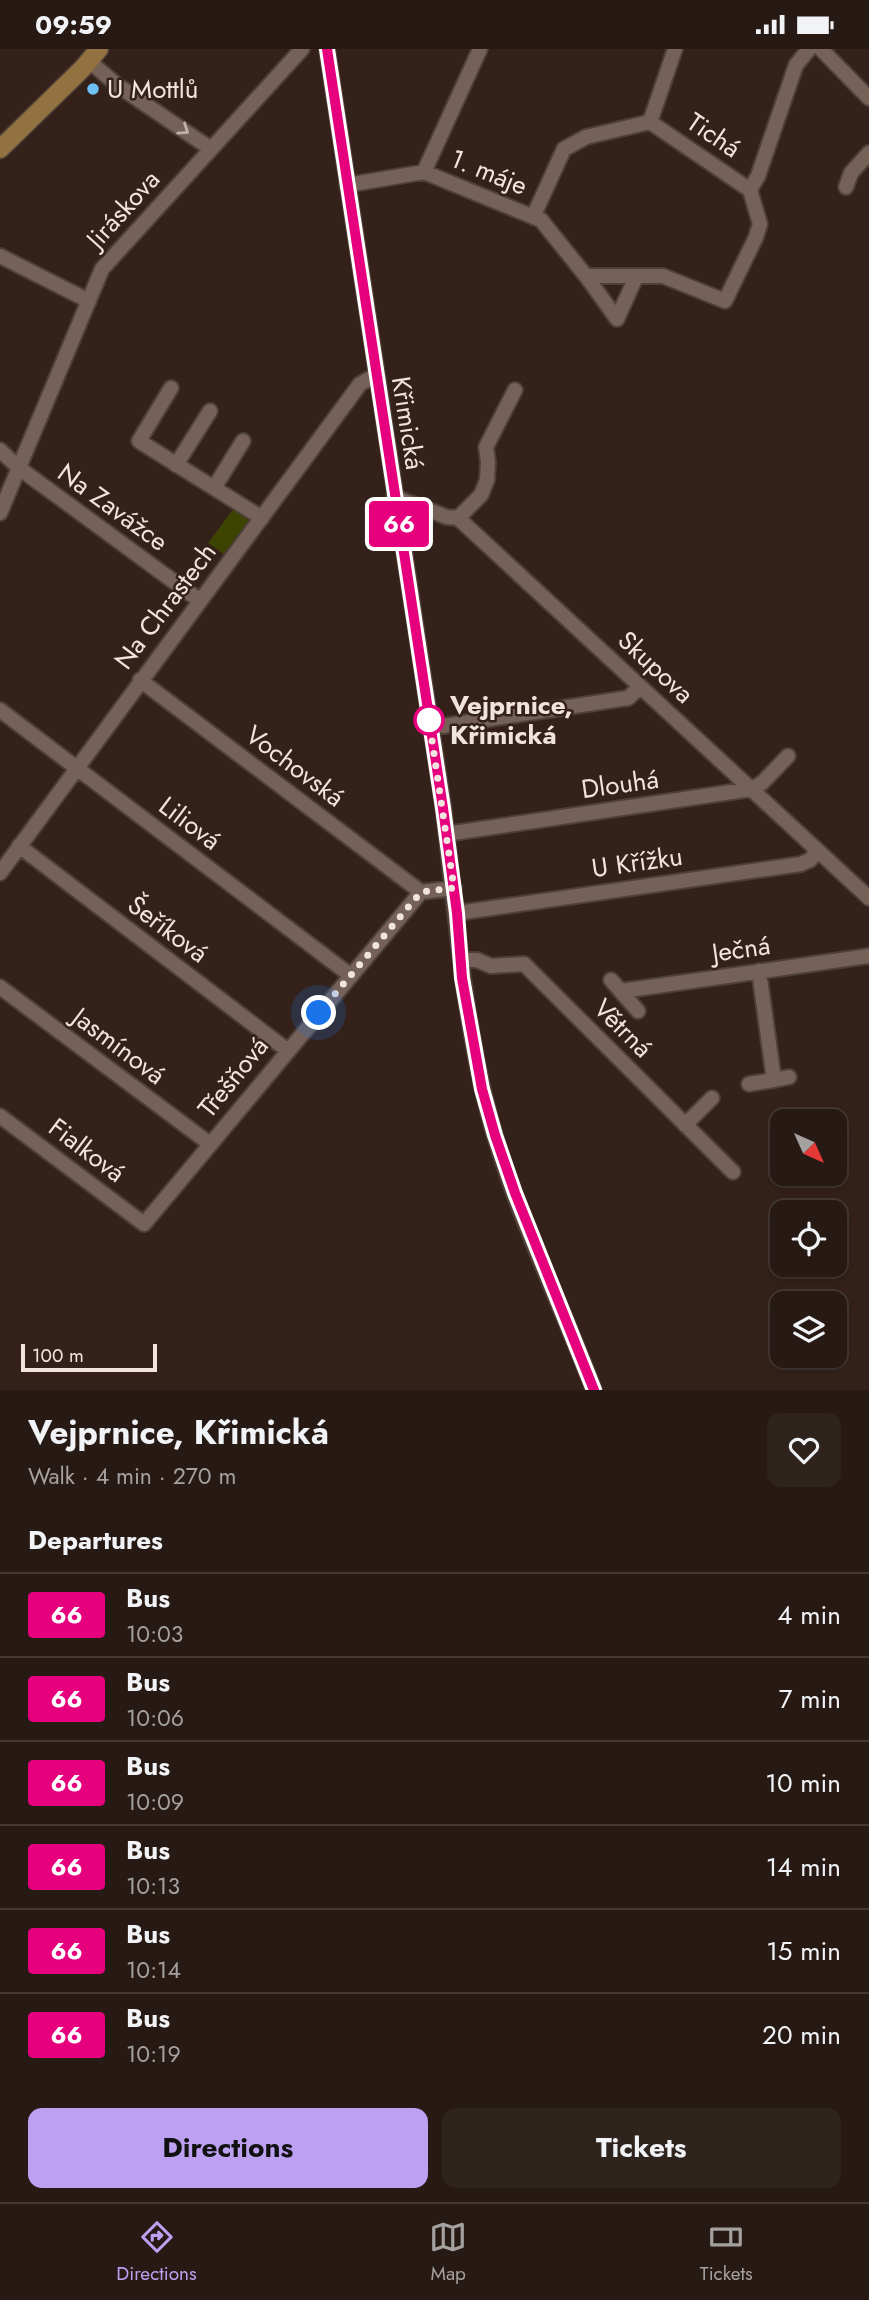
<!DOCTYPE html>
<meta charset="utf-8">
<style>
:root{--surface:#271a14;--page:#2f231d;--text:#f1f3f6;--muted:#a4a1a0;--line:#433834;--accent:#bca0f2}
body{margin:0;font-family:Jost,sans-serif;background:var(--page);color:var(--text);height:100vh;display:flex;flex-direction:column;font-size:26px;white-space:nowrap}
*{box-sizing:border-box;margin:0}
p{font-size:23px;color:var(--muted)}
.icon{flex:none;width:38px;height:38px;fill:none;stroke:currentColor;stroke-width:2;stroke-linecap:round;stroke-linejoin:round}
.map{position:relative;height:1341px;overflow:hidden}
.details{display:flex;flex-direction:column;background:var(--surface);flex:1}
.details>*{flex:none}
.badge{padding:0 14px;border-radius:5px;font-size:24px;line-height:46px}
.needle{width:46px;rotate:135deg}
.controls{position:absolute;left:770px;top:1060px;display:grid;gap:14px}
.controls a{display:grid;place-items:center;width:77px;height:77px;border-radius:14px;background:var(--surface);box-shadow:0 4px 10px #0003,0 0 0 2px var(--line);font-size:35px}
.scale{position:absolute;left:21px;bottom:18px;width:136px;box-sizing:border-box;padding-left:7px;border:4px solid #f1e4df;border-top:0;font-size:19px;line-height:24px;white-space:nowrap;color:#f1e4df;-webkit-text-stroke:5px #34221a;paint-order:stroke}
.you{position:absolute;width:35px;height:35px;margin:-18px;border:5px solid #fff;border-radius:50%;background:#1a73e8;box-shadow:0 0 0 10px #1a73e833}
.map>.badge{position:absolute;translate:-50% -50%;box-shadow:0 0 0 4px #fff}
h2{padding:0 28px;font-size:26px;line-height:63px}
.round{display:grid;place-items:center;flex:none;width:74px;height:74px;border-radius:14px;background:var(--page)}
.summary{display:flex;align-items:center;justify-content:space-between;height:119px;padding:0 28px}
h1{font-size:33px;font-weight:700;line-height:52px}
.action{display:flex;gap:14px;margin-top:auto;padding:14px 28px}
.action a{flex:1;height:80px;border-radius:14px;background:var(--accent);color:#111;font-size:28px;font-weight:700;line-height:80px;text-align:center}
.action a+a{background:var(--page);color:var(--text)}
ul{padding:0;list-style:none}
li{display:flex;align-items:center;gap:21px;height:84px;padding:0 28px;border-top:2px solid var(--line)}
li div{flex:1}
li b{display:block;font-size:26px}
li em{font-style:normal}
li .badge{min-width:77px;font-weight:700;text-align:center}
.status{display:flex;justify-content:space-between;align-items:center;height:49px;padding:0 35px;background:var(--surface);direction:ltr}
.status svg{height:19px;fill:currentColor}
.dock{display:flex;justify-content:space-around;align-items:center;height:98px;border-top:2px solid var(--line);background:var(--surface);font-size:19px;color:var(--muted)}
.dock a{display:grid;justify-items:center;gap:4px}
.dock .selected{color:var(--accent)}
.map>svg:first-child{display:block}
</style>
<div class="status"><b>09:59</b><svg viewBox="0 0 49 12"><path d="M0 12V9h3v3zM5 12V6h3v6zM10 12V3h3v9zM15 12V0h3v12zM26 1h20v11H26zM47 4h2v5h-2z"/></svg></div>
<div class="map">
<svg width="869" height="1341" viewBox="0 0 869 1341">
<rect width="100%" height="100%" fill="#34221a"/>
<path fill="#3d4300" d="M235 458 251 470 225 506 208 494Z"/>
<g fill="none" stroke-linecap="round" stroke-linejoin="round">
<defs>
<path id="minor" d="M327 0 443 756C455 851 461 947 483 1041 506 1145 556 1242 594 1341
M821 0 869 49
M89 12 117 36 211 100
M650 73 750 141
M650 73 675 0
M424 123 480 0
M347 136 424 123 541 171 586 227H663L725 252 756 188 760 175 750 141
M846 138 851 124 869 104
M750 141 758 127 796 16 809 0
M533 168 564 100 586 88 650 73
M0 207 89 252
M586 227 617 270 636 228
M171 339 139 392 262 469
M0 401 19 419 199 551
M176 416 210 362
M214 439 243 392
M394 448 447 468 458 469 869 849
M0 464 102 220 302 0
M458 469 481 446 487 431 488 413 486 398 515 341
M140 631 421 843
M0 661 350 926
M443 677 628 649 640 638
M446 785 752 740 762 734 788 707
M19 797 287 1001
M0 824 360 335 376 326
M457 864 801 815 810 811 818 802
M461 911H477L491 917 524 915 733 1123
M759 922 774 1031 789 1028
M611 931 638 962
M0 938 210 1095
M621 942 869 907
M749 1035 774 1031
M0 1067 144 1175 421 843 454 839
M685 1076 712 1049"/>
<path id="major" d="M0 100 82 20 99 0"/>
</defs>
<use href="#minor" stroke="#4e3f39" stroke-width="18"/>
<use href="#major" stroke="#4e3f39" stroke-width="21"/>
<use href="#minor" stroke="#756157" stroke-width="14"/>
<use href="#major" stroke="#927241" stroke-width="18"/>
</g>
<defs><path id="oneway-chevron" d="M-2-3.5L2.5 0L-2 3.5" fill="none" stroke-width="1.6" stroke-linecap="round" stroke-linejoin="round" transform="scale(1.75)"/></defs>
<use stroke="#bfb0a9" href="#oneway-chevron" transform="translate(184 81) rotate(34)"/>
<g fill="none" stroke-linecap="round" stroke-linejoin="round">
<defs>
<path id="line" d="M327 0 443 759 457 864 462 929 482 1040 495 1086 515 1144 594 1341"/>
</defs>
<use href="#line" stroke="#fff" stroke-width="16"/>
<use href="#line" stroke="#e6007e" stroke-width="10"/>
<path stroke="#f1e4df" stroke-width="7" stroke-dasharray="0 12.6" d="M319 964 421 843 454 839 429 671"/>
</g>
<circle fill="#6dc2f3" stroke="#34221a" stroke-width="2.5" cx="93" cy="40" r="7"/>
<circle fill="#fff" stroke="#e6007e" stroke-width="3.5" cx="429" cy="671" r="14"/>
<g text-anchor="middle" stroke-width="5" stroke-linejoin="round" paint-order="stroke">
<g font-size="26" fill="#f1e4df" stroke="#34221a" text-anchor="start">
<text x="107" y="49">U Mottlů</text>
</g>
<g font-size="26" fill="#f1e4df" stroke="#34221a">
<text transform="translate(714 86) rotate(34)" y="9">Tichá</text>
<text transform="translate(489 123) rotate(22)" y="9">1. máje</text>
<text transform="translate(123 160) rotate(-48)" y="9">Jiráskova</text>
<text transform="translate(408 374) rotate(81)" y="9">Křimická</text>
<text transform="translate(113 458) rotate(36)" y="9">Na Zavážce</text>
<text transform="translate(165 557) rotate(-53)" y="9">Na Chrastech</text>
<text transform="translate(656 618) rotate(43)" y="9">Skupova</text>
<text transform="translate(295 717) rotate(37)" y="9">Vochovská</text>
<text transform="translate(620 735) rotate(-8)" y="9">Dlouhá</text>
<text transform="translate(190 774) rotate(37)" y="9">Liliová</text>
<text transform="translate(637 813) rotate(-8)" y="9">U Křížku</text>
<text transform="translate(168 880) rotate(37)" y="9">Šeříková</text>
<text transform="translate(741 900) rotate(-8)" y="9">Ječná</text>
<text transform="translate(623 979) rotate(45)" y="9">Větrná</text>
<text transform="translate(119 997) rotate(37)" y="9">Jasmínová</text>
<text transform="translate(233 1028) rotate(-51)" y="9">Třešňová</text>
<text transform="translate(87 1101) rotate(37)" y="9">Fialková</text>
</g>
<g font-size="26" font-weight="bold" fill="#f1e4df" stroke="#34221a" text-anchor="start">
<text x="450" y="665">Vejprnice,<tspan x="450" dy="30">Křimická</tspan></text>
</g>
</g>
</svg>
<div class="controls">
<a><svg class="needle" viewBox="-14 -14 28 28"><path d="M0-13l5 13h-10z" fill="#e53935"/><path d="M0 13l5-13h-10z" fill="#a4a1a0"/></svg></a>
<a><svg class="icon" aria-label="locate" viewBox="0 0 24 24"><circle cx="12" cy="12" r="6"/><path d="M12 2v4M12 18v4M2 12h4M18 12h4"/></svg></a>
<a><svg class="icon" aria-label="layers" viewBox="0 0 24 24"><path d="M12 4l9 5-9 5-9-5zM3 14l9 5 9-5"/></svg></a>
</div>
<div class="scale">100 m</div>
<div class="you" style="left:319px;top:964px"></div>
<b class="badge" style="left:399px;top:475px;background:#e6007e;color:#fff">66</b>
</div>
<section class="details">
<div class="summary"><div><h1>Vejprnice, Křimická</h1><p>Walk · 4 min · 270 m</p></div><a class="round"><svg class="icon" aria-label="heart" viewBox="0 0 24 24"><path d="M12 20l-8-8c-3-5 5-10 8-4 3-6 11-1 8 4z"/></svg></a></div>
<h2>Departures</h2>
<ul>
<li><span class="badge" style="background:#e6007e;color:#fff">66</span><div><b>Bus</b><p>10:03</p></div><em>4 min</em></li>
<li><span class="badge" style="background:#e6007e;color:#fff">66</span><div><b>Bus</b><p>10:06</p></div><em>7 min</em></li>
<li><span class="badge" style="background:#e6007e;color:#fff">66</span><div><b>Bus</b><p>10:09</p></div><em>10 min</em></li>
<li><span class="badge" style="background:#e6007e;color:#fff">66</span><div><b>Bus</b><p>10:13</p></div><em>14 min</em></li>
<li><span class="badge" style="background:#e6007e;color:#fff">66</span><div><b>Bus</b><p>10:14</p></div><em>15 min</em></li>
<li><span class="badge" style="background:#e6007e;color:#fff">66</span><div><b>Bus</b><p>10:19</p></div><em>20 min</em></li>
</ul>
<div class="action"><a>Directions</a><a>Tickets</a></div>
</section>
<nav class="dock">
<a class="selected"><svg class="icon" aria-label="directions" viewBox="0 0 24 24"><path d="M12 3l9 9-9 9-9-9zM9 14v-3h6M13 9l2 2-2 2"/></svg>Directions</a>
<a><svg class="icon" aria-label="map" viewBox="0 0 24 24"><path d="M3 6l6-2 6 2 6-2v14l-6 2-6-2-6 2zM9 4v14M15 6v14"/></svg>Map</a>
<a><svg class="icon" aria-label="tickets" viewBox="0 0 24 24"><path d="M3 7h18v10H3zM15 7v10"/></svg>Tickets</a>
</nav>
